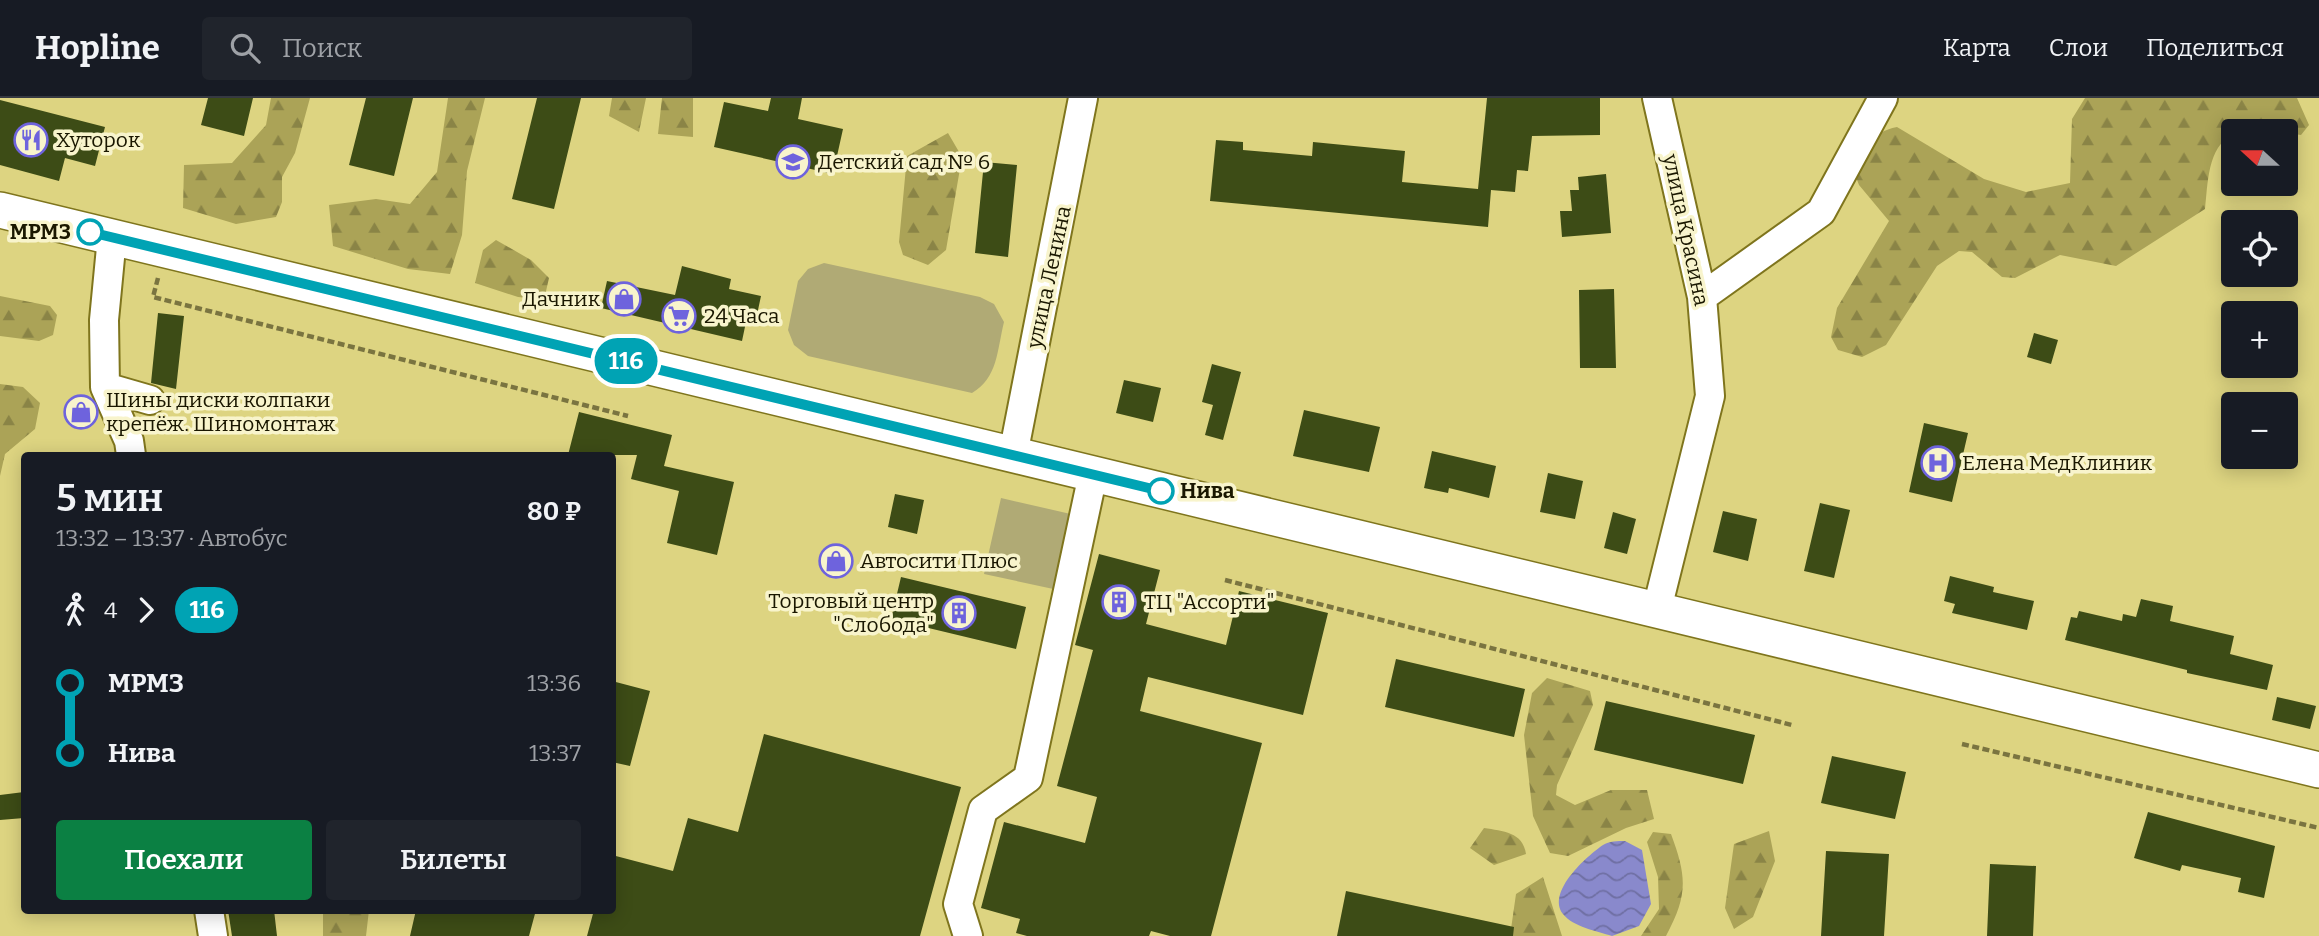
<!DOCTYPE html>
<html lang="ru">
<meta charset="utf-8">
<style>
:root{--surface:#171b24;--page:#20242c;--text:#f1f3f6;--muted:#9ea1a6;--line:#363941;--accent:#0b8043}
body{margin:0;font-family:Bitter,serif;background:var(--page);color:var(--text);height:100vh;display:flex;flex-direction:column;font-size:26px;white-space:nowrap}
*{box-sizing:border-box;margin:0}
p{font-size:23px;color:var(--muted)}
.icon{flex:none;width:38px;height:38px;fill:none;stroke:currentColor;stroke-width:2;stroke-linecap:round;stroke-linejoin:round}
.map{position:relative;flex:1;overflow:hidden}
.sheet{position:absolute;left:21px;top:354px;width:595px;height:462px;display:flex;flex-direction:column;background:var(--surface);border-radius:7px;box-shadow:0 4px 18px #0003}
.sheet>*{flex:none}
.badge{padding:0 14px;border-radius:23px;font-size:24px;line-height:46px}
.needle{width:46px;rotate:291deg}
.tools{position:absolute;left:2221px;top:21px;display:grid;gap:14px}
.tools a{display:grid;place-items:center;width:77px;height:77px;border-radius:7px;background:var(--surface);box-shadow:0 4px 18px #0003;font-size:35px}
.map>.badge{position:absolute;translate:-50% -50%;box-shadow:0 0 0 4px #fff}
.legs{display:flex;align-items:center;gap:10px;height:77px;padding:0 35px;font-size:23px}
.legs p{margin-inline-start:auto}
.summary{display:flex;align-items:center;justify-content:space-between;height:119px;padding:0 35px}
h1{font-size:38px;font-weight:600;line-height:52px}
.button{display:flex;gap:14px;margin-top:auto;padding:14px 35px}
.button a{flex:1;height:80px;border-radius:7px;background:var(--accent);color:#fff;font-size:28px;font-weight:600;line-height:80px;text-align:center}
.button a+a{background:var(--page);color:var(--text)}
ul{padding:0 35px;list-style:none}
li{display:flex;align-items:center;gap:24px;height:70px;font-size:26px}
li i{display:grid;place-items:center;width:10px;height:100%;margin:0 9px;background:currentColor}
li i::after{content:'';width:18px;height:18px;margin:-9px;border:5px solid;border-radius:50%;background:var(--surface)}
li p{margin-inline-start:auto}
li:first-child i{background:linear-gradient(#0000 50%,currentColor 0)}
li:last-child i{background:linear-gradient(currentColor 50%,#0000 0)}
header{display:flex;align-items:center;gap:42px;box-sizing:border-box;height:98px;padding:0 35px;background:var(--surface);border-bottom:2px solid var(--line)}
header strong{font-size:33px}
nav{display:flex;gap:38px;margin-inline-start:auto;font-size:24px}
.search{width:490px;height:63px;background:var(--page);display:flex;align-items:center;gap:18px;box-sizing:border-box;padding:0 24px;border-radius:7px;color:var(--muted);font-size:26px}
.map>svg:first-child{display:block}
</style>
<header>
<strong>Hopline</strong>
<div class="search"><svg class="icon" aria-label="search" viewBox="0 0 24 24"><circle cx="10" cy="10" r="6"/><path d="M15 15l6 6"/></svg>Поиск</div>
<nav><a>Карта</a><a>Слои</a><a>Поделиться</a></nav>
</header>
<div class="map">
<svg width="2319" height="838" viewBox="0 0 2319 838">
<defs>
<pattern id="forest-firs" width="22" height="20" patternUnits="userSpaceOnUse" patternTransform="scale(1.75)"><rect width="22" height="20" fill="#aba357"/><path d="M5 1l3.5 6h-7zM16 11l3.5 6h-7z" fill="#8a8446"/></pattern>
<pattern id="water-waves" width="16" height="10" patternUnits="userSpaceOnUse" patternTransform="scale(1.75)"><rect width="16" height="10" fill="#8989cc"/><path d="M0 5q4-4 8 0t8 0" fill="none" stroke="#6f6fa3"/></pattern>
</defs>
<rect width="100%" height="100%" fill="#ddd481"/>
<path fill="#b0aa75" d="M824 165 980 199 994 206 1004 224C997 252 998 280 972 295L808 258 794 247 788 232 798 183 808 171Z
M1001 400 1075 417 1058 492 984 476Z"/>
<path fill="url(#forest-firs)" d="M271 0H310L295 55 282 79V104L276 119 236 126 183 110 184 67 232 65 266 27Z
M448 0H485L467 73 462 137 450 176 408 171 333 148 329 107 376 101 410 106 437 74Z
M612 0H646L639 34 609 18Z
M662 0H693V39L658 36Z
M2085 0H2297L2309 27 2301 37 2248 30 2233 33V37C2207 48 2208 87 2205 111L2116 168 2060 157 2015 180 2002 179 1972 154 1959 153 1937 168 1886 247 1862 259 1838 252 1831 239 1837 210 1889 123 1859 87 1854 74C1864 51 1871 34 1897 29L1984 81 2026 94 2070 85 2072 21Z
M948 35 962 59 946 152 928 167 903 157 899 144 907 58Z
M496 142 531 162 549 180 544 202 518 199 475 185 483 152Z
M0 198 50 208 57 217 53 237 39 243 0 238Z
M0 286 23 289 40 305 35 331 5 356 0 378Z
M1547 580 1590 593 1593 607 1557 687 1556 697 1575 707 1611 692H1647L1654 721 1626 730 1568 758 1550 755 1533 718 1524 637 1532 595Z
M1484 730C1503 733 1523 734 1526 756L1494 767 1470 750Z
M1769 733 1775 763 1753 819 1734 831 1725 810 1734 746Z
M1653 734 1671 736C1687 779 1688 797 1666 838H1641L1659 811 1658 779 1647 744Z
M1543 779 1562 838H1510L1516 796Z
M323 812H369L366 838H323Z"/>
<path fill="url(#water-waves)" d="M1625 743 1642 752 1651 806 1639 828 1612 838C1597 833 1573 829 1563 816 1546 794 1587 758 1603 747 1609 743 1618 743 1625 743Z"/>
<path fill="#3d4c16" d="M208 0H253L244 38 201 27Z
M366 0H413L394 78 349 67Z
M537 0H581L554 111 512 101Z
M771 0H802L798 21 843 31 833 76 714 49 724 4 768 13Z
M1487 0H1600V37L1532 38 1528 73 1517 72 1515 94 1491 92 1488 129 1210 103 1216 42 1243 44V52L1312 58 1313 44 1405 53 1402 84 1478 91Z
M0 2 105 29 95 68 65 60 59 83 0 67Z
M984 64 1017 67 1008 159 975 155Z
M1606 76 1611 135 1562 139 1560 113H1572L1570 92H1579L1578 79Z
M682 168 731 181 729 191 761 198 755 226 746 224 742 243 601 210 607 183 675 197Z
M1614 191 1616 270H1580L1579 192Z
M158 215 184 218 176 291 151 285Z
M2034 235 2058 242 2051 266 2027 259Z
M1212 266 1241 274 1223 342 1205 337 1213 307 1202 304Z
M1124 282 1161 290 1153 324 1116 315Z
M1304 312 1380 329 1369 374 1293 358Z
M579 314 672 337 664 368 734 384 717 457 667 445 679 393 631 381 637 357H568Z
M1924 325 1968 335 1952 404 1909 394Z
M1432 353 1496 368 1489 400 1449 390 1448 395 1424 390Z
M1548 375 1583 383 1575 421 1540 414Z
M895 396 924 402 917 436 888 429Z
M1820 405 1850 412 1834 480 1804 473Z
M1723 413 1757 421 1748 463 1713 454Z
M1613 414 1636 421 1627 456 1604 450Z
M1099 456 1160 472 1146 526 1226 547 1239 493 1328 515 1303 617 1148 579 1140 613 1262 645 1211 838H1170L1151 833 1149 838H1027L1016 835 1020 821 981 810 1004 724 1085 745 1097 699 1057 688 1093 552 1075 547Z
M1950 478 1994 489 1993 494 2034 503 2027 532 1952 515 1955 506 1944 503Z
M901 479 1026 509 1016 551 891 521Z
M2141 501 2173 508 2170 523 2234 538 2230 556 2273 567 2267 592 2187 575V572L2065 542 2071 519 2077 520 2079 513 2122 523 2123 516 2136 519Z
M1396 561 1525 591 1514 639 1385 609Z
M612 583 650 593 630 668 612 664Z
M2277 599 2316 608 2310 631 2272 622Z
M1606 603 1755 637 1743 686 1594 652Z
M764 636 961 689 920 838H587L594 812H612V757L673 773 688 720 738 734Z
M1832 658 1906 674 1895 721 1821 705Z
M24 694V720L0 722V697Z
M2148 714 2275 748 2264 800 2238 794 2241 780 2182 767 2180 773 2134 760Z
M1826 753 1889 756 1884 838H1821Z
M1990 766 2036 768 2033 838H1987Z
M1346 793 1514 829 1513 838H1337Z
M228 812H274L277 838H232Z
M416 812H536L529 838H410Z"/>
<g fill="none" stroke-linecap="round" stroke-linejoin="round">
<defs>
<path id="minor" d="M112 139 104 222 105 289 129 343 131 357
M1702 199 1821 114 1883 0
M105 289 150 302
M1013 357 1083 0
M1657 511 1710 298 1702 199 1657 0
M209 812 213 838
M968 838 958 806 983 712 1028 680 1093 376"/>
<path id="major" d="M0 112 2319 672"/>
</defs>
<use href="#minor" stroke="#7f751d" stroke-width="32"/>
<use href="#major" stroke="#7f751d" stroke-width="38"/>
<path stroke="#7a7440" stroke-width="4.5" stroke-dasharray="7 3.5" stroke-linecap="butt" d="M158 180 153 199 628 318
M1225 482 1792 627
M1962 646 2319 730"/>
<use href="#minor" stroke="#fff" stroke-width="28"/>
<use href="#major" stroke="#fff" stroke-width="35"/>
</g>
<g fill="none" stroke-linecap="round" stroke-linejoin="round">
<defs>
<path id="line-1" d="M90 134 1161 393"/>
</defs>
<use href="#line-1" stroke="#fff" stroke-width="16"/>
<use href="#line-1" stroke="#00a3b4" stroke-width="10"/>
</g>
<defs>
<symbol id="restaurant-ring" viewBox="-11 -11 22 22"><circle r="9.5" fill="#f8f4cc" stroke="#6e63dd" stroke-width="1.5"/><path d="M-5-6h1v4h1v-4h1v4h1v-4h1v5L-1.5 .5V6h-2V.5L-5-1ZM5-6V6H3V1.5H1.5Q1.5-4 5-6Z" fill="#6e63dd"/></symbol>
<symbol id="school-ring" viewBox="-11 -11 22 22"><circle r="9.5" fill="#f8f4cc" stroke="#6e63dd" stroke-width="1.5"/><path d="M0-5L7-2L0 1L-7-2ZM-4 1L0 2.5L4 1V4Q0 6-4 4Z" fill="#6e63dd"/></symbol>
<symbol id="shop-ring" viewBox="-11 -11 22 22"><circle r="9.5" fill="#f8f4cc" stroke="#6e63dd" stroke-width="1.5"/><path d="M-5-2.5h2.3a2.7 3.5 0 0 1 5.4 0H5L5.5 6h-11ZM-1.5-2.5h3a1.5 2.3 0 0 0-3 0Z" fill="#6e63dd"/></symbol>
<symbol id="supermarket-ring" viewBox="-11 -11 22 22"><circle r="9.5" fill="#f8f4cc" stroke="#6e63dd" stroke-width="1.5"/><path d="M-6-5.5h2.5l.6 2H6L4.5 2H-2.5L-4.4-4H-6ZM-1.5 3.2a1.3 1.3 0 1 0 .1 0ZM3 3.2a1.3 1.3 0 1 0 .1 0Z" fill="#6e63dd"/></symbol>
<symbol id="hospital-ring" viewBox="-11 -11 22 22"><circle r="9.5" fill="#f8f4cc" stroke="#6e63dd" stroke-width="1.5"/><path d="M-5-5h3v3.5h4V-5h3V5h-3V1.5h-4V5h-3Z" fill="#6e63dd"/></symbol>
<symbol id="building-ring" viewBox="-11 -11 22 22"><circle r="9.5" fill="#f8f4cc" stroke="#6e63dd" stroke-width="1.5"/><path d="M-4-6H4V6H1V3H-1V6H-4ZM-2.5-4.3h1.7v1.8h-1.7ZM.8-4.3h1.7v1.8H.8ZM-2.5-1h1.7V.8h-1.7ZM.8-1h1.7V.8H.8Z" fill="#6e63dd"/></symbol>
</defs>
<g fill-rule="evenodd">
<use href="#restaurant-ring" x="12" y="23" width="38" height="38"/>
<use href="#school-ring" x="774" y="45" width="38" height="38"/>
<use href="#shop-ring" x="605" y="182" width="38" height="38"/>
<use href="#supermarket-ring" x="660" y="199" width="38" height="38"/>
<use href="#shop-ring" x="62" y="295" width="38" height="38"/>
<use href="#hospital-ring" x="1919" y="346" width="38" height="38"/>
<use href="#shop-ring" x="817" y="444" width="38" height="38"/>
<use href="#building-ring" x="1100" y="485" width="38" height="38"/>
<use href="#building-ring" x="940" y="496" width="38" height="38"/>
</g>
<g fill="#fff" stroke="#00a3b4" stroke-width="3.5">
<circle cx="90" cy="134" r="12"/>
<circle cx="1161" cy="393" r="12"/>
</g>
<g text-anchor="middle" stroke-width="7" stroke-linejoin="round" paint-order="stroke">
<g font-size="21" fill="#1a1700" stroke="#f8f4cc" text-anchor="start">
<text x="56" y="49">Хуторок</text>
<text x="818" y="71">Детский сад № 6</text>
<text x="600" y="208" text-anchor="end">Дачник</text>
<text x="704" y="225">24 Часа</text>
<text x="106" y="309">Шины диски колпаки<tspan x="106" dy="24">крепёж. Шиномонтаж</tspan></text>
<text x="1962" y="372">Елена МедКлиник</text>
<text x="860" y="470">Автосити Плюс</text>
<text x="934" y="510" text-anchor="end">Торговый центр<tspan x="934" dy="24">"Слобода"</tspan></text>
<text x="1144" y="511">ТЦ "Ассорти"</text>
</g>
<g font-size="21" fill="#1a1700" stroke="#f8f4cc">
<text transform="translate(1686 132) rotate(78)" y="7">улица Красина</text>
<text transform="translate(1049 179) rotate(-78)" y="7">улица Ленина</text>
</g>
<g font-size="21" font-weight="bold" fill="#1a1700" stroke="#f8f4cc" text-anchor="end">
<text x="71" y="141">МРМЗ</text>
<text x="1180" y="400" text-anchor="start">Нива</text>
</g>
</g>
</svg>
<div class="tools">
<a><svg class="needle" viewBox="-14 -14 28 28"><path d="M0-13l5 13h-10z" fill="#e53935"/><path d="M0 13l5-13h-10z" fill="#9ea1a6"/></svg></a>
<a><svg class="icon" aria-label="locate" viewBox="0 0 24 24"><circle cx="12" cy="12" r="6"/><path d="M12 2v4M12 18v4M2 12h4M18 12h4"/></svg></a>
<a>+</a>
<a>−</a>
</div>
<b class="badge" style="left:626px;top:263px;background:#00a3b4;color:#fff">116</b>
<section class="sheet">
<div class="summary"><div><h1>5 мин</h1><p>13:32 – 13:37 · Автобус</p></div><b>80 ₽</b></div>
<div class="legs"><svg class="icon" aria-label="walk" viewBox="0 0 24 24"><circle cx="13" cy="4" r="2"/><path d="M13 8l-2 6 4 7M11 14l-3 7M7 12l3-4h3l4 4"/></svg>4<svg class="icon" aria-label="forward" viewBox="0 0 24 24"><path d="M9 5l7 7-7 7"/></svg><b class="badge" style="background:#00a3b4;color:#fff">116</b></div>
<ul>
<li><i style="color:#00a3b4"></i><b>МРМЗ</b><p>13:36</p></li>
<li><i style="color:#00a3b4"></i><b>Нива</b><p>13:37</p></li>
</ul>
<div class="button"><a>Поехали</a><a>Билеты</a></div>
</section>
</div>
